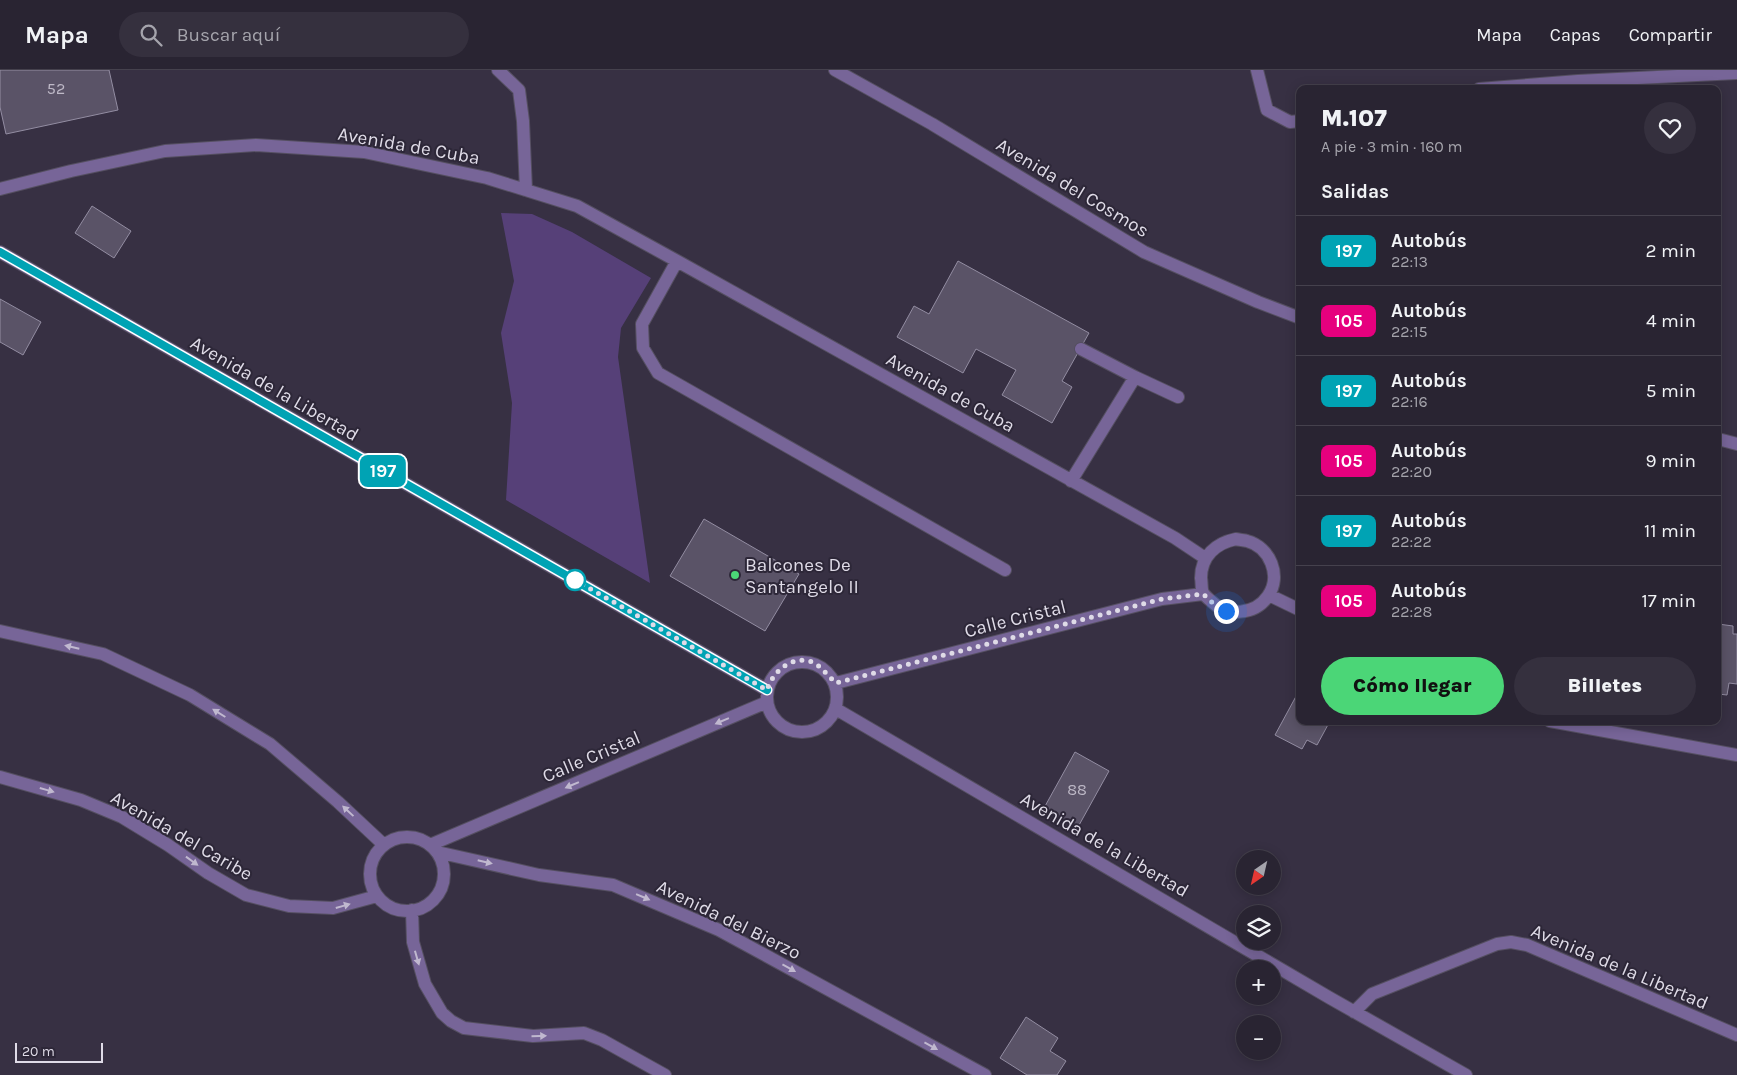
<!DOCTYPE html>
<html lang="es">
<meta charset="utf-8">
<style>
:root{--surface:#292432;--page:#35303e;--text:#f1f3f6;--muted:#a5a4ac;--line:#45414d;--accent:#4bd677}
body{margin:0;font-family:Karla,sans-serif;background:var(--page);color:var(--text);height:100vh;display:flex;flex-direction:column;font-size:19px;white-space:nowrap}
*{box-sizing:border-box;margin:0}
p{font-size:16px;color:var(--muted)}
.icon{flex:none;width:28px;height:28px;fill:none;stroke:currentColor;stroke-width:2;stroke-linecap:round;stroke-linejoin:round}
.map{position:relative;flex:1;overflow:hidden}
.details{position:absolute;left:1296px;top:15px;width:425px;height:640px;display:flex;flex-direction:column;background:var(--surface);border-radius:10px;box-shadow:0 2px 12px #0003,0 0 0 1px var(--line)}
.details>*{flex:none}
.badge{padding:0 10px;border-radius:8px;font-size:18px;line-height:32px}
.needle{width:32px;rotate:214deg}
.tools{position:absolute;left:1236px;top:780px;display:grid;gap:10px}
.tools a{display:grid;place-items:center;width:45px;height:45px;border-radius:50%;background:var(--surface);box-shadow:0 2px 12px #0003,0 0 0 1px var(--line);font-size:25px}
.scale{position:absolute;left:15px;bottom:12px;width:88px;box-sizing:border-box;padding-left:5px;border:2px solid #dfdbe7;border-top:0;font-size:14px;line-height:18px;white-space:nowrap;color:#dfdbe7;-webkit-text-stroke:4px #2d2738;paint-order:stroke}
.you{position:absolute;width:25px;height:25px;margin:-12px;border:4px solid #fff;border-radius:50%;background:#1a73e8;box-shadow:0 0 0 8px #1a73e833}
.map>.badge{position:absolute;translate:-50% -50%;box-shadow:0 0 0 2px #fff}
h2{padding:0 25px;font-size:19px;line-height:45px}
.round{display:grid;place-items:center;flex:none;width:52px;height:52px;border-radius:26px;background:var(--page)}
.headline{display:flex;align-items:center;justify-content:space-between;height:85px;padding:0 25px}
h1{font-size:24px;font-weight:800;line-height:38px}
.button{display:flex;gap:10px;margin-top:auto;padding:10px 25px}
.button a{flex:1;height:58px;border-radius:30px;background:var(--accent);color:#111;font-size:20px;font-weight:800;line-height:58px;text-align:center}
.button a+a{background:var(--page);color:var(--text)}
ul{padding:0;list-style:none}
li{display:flex;align-items:center;gap:15px;height:70px;padding:0 25px;border-top:1px solid var(--line)}
li div{flex:1}
li b{display:block;font-size:19px}
li em{font-style:normal}
li .badge{min-width:55px;font-weight:700;text-align:center}
header{display:flex;align-items:center;gap:30px;box-sizing:border-box;height:70px;padding:0 25px;background:var(--surface);border-bottom:1px solid var(--line)}
header strong{font-size:24px}
nav{display:flex;gap:28px;margin-inline-start:auto;font-size:18px}
.search{width:350px;height:45px;background:var(--page);display:flex;align-items:center;gap:12px;box-sizing:border-box;padding:0 18px;border-radius:28px;color:var(--muted);font-size:19px}
.map>svg:first-child{display:block}
</style>
<header>
<strong>Mapa</strong>
<div class="search"><svg class="icon" aria-label="search" viewBox="0 0 24 24"><circle cx="10" cy="10" r="6"/><path d="M15 15l6 6"/></svg>Buscar aquí</div>
<nav><a>Mapa</a><a>Capas</a><a>Compartir</a></nav>
</header>
<div class="map">
<svg width="1737" height="1005" viewBox="0 0 1737 1005">
<rect width="100%" height="100%" fill="#373043"/>
<path fill="#564078" d="M501 143 532 144 572 162 651 208 621 258 618 287 650 513 506 430 512 333 501 263 514 211Z"/>
<path fill="#5a5367" stroke="#938da2" d="M0 0H109L118 40 6 64 0 37Z
M92 136 131 161 114 188 75 163Z
M958 191 1089 263 1062 311 1072 317 1052 353 1002 325 1016 300 976 279 963 303 897 267 914 236 929 244Z
M0 229 41 252 23 285 0 272Z
M704 449 799 504 765 561 670 506Z
M1718 554 1733 556V564H1737V614L1729 613 1727 625 1718 624Z
M1300 619V651H1330L1317 675 1307 670 1302 679 1275 665Z
M1075 682 1109 701 1078 757 1044 738Z
M1026 947 1058 968 1050 981 1066 991 1057 1005H1027L1000 988Z"/>
<g fill="none" stroke-linecap="round" stroke-linejoin="round">
<defs>
<path id="minor" d="M498 0 519 20 523 51 526 120
M835 0 932 54 1144 182 1258 232 1300 248
M1257 0 1267 40 1290 52 1300 51
M1479 19 1578 11 1737 3
M0 119 71 101 165 81 256 75 364 82 487 108 577 136 677 191 1175 468 1205 488
M0 182 767 620
M677 191 642 254 643 278 658 303 1005 500
M1135 307 1178 327
M1718 369 1737 374
M1071 411 1135 307 1081 279
M1236 469C1239 470 1244 470 1247 471 1270 477 1282 506 1268 526 1255 545 1227 547 1211 531 1209 529 1205 526 1203 523 1201 519 1202 512 1201 508 1201 486 1216 473 1236 469Z
M1269 525 1300 540
M0 561 103 584 190 625 270 674 338 732 384 775
M767 627a35 35 0 1 1 70 0a35 35 0 1 1-70 0Z
M836 613 1162 529 1203 524
M836 639 1330 928 1466 1005
M1550 651 1737 685
M0 707 81 730 122 747 168 775 208 803 246 825 289 836 333 838 377 826
M370 804a37 37 0 1 1 74 0a37 37 0 1 1-74 0Z
M430 775 767 632
M437 782 539 805 613 815 719 860 985 1005
M412 840 413 872 425 914 442 943 451 951 464 958 533 966 584 963 602 970 665 1005
M1354 942 1372 924 1497 874 1511 872 1527 875 1737 965"/>
</defs>
<use href="#minor" stroke="#554f61" stroke-width="14"/>
<use href="#minor" stroke="#776598" stroke-width="12"/>
</g>
<defs><path id="oneway-solid" d="M-6-.8H1V-3.2L6.5 0L1 3.2V.8H-6Z" transform="scale(1.25)"/></defs>
<g fill="#c0b8cf">
<use href="#oneway-solid" transform="translate(72 577) rotate(-167)"/>
<use href="#oneway-solid" transform="translate(219 643) rotate(-148)"/>
<use href="#oneway-solid" transform="translate(722 651) rotate(157)"/>
<use href="#oneway-solid" transform="translate(572 715) rotate(157)"/>
<use href="#oneway-solid" transform="translate(47 720) rotate(16)"/>
<use href="#oneway-solid" transform="translate(348 741) rotate(-137)"/>
<use href="#oneway-solid" transform="translate(192 791) rotate(36)"/>
<use href="#oneway-solid" transform="translate(485 792) rotate(13)"/>
<use href="#oneway-solid" transform="translate(643 827) rotate(23)"/>
<use href="#oneway-solid" transform="translate(343 836) rotate(-16)"/>
<use href="#oneway-solid" transform="translate(417 888) rotate(74)"/>
<use href="#oneway-solid" transform="translate(789 898) rotate(29)"/>
<use href="#oneway-solid" transform="translate(539 966) rotate(-2)"/>
<use href="#oneway-solid" transform="translate(931 976) rotate(29)"/>
</g>
<g fill="none" stroke-linecap="round" stroke-linejoin="round">
<defs>
<path id="line" d="M0 182 767 620"/>
</defs>
<use href="#line" stroke="#fff" stroke-width="11"/>
<use href="#line" stroke="#00a3b4" stroke-width="8"/>
<path stroke="#dfdbe7" stroke-width="5" stroke-dasharray="0 9" d="M575 510 767 620C773 601 792 585 812 592 820 595 829 607 836 613L1162 529 1203 524 1215 535 1226 541"/>
</g>
<circle fill="#4bd677" stroke="#2d2738" stroke-width="2" cx="735" cy="505" r="5"/>
<circle fill="#fff" stroke="#00a3b4" stroke-width="2.5" cx="575" cy="510" r="10"/>
<g text-anchor="middle" stroke-width="4" stroke-linejoin="round" paint-order="stroke">
<g font-size="16" fill="#beb9c7">
<text x="56" y="24">52</text>
<text x="1077" y="725">88</text>
</g>
<g font-size="19" fill="#dfdbe7" stroke="#2d2738">
<text transform="translate(409 75) rotate(10)" y="7">Avenida de Cuba</text>
<text transform="translate(1073 117) rotate(31)" y="7">Avenida del Cosmos</text>
<text transform="translate(275 318) rotate(30)" y="7">Avenida de la Libertad</text>
<text transform="translate(951 322) rotate(29)" y="7">Avenida de Cuba</text>
<text transform="translate(1015 548) rotate(-14)" y="7">Calle Cristal</text>
<text transform="translate(591 686) rotate(-23)" y="7">Calle Cristal</text>
<text transform="translate(182 765) rotate(30)" y="7">Avenida del Caribe</text>
<text transform="translate(1105 774) rotate(30)" y="7">Avenida de la Libertad</text>
<text transform="translate(729 849) rotate(26)" y="7">Avenida del Bierzo</text>
<text transform="translate(1620 896) rotate(23)" y="7">Avenida de la Libertad</text>
</g>
<g font-size="19" fill="#dfdbe7" stroke="#2d2738" text-anchor="start">
<text x="745" y="501">Balcones De<tspan x="745" dy="22">Santangelo II</tspan></text>
</g>
</g>
</svg>
<div class="tools">
<a><svg class="needle" viewBox="-14 -14 28 28"><path d="M0-13l5 13h-10z" fill="#e53935"/><path d="M0 13l5-13h-10z" fill="#a5a4ac"/></svg></a>
<a><svg class="icon" aria-label="layers" viewBox="0 0 24 24"><path d="M12 4l9 5-9 5-9-5zM3 14l9 5 9-5"/></svg></a>
<a>+</a>
<a>−</a>
</div>
<div class="scale">20 m</div>
<div class="you" style="left:1226px;top:541px"></div>
<b class="badge" style="left:383px;top:401px;background:#00a3b4;color:#fff">197</b>
<section class="details">
<div class="headline"><div><h1>M.107</h1><p>A pie · 3 min · 160 m</p></div><a class="round"><svg class="icon" aria-label="heart" viewBox="0 0 24 24"><path d="M12 20l-8-8c-3-5 5-10 8-4 3-6 11-1 8 4z"/></svg></a></div>
<h2>Salidas</h2>
<ul>
<li><span class="badge" style="background:#00a3b4;color:#fff">197</span><div><b>Autobús</b><p>22:13</p></div><em>2 min</em></li>
<li><span class="badge" style="background:#e6007e;color:#fff">105</span><div><b>Autobús</b><p>22:15</p></div><em>4 min</em></li>
<li><span class="badge" style="background:#00a3b4;color:#fff">197</span><div><b>Autobús</b><p>22:16</p></div><em>5 min</em></li>
<li><span class="badge" style="background:#e6007e;color:#fff">105</span><div><b>Autobús</b><p>22:20</p></div><em>9 min</em></li>
<li><span class="badge" style="background:#00a3b4;color:#fff">197</span><div><b>Autobús</b><p>22:22</p></div><em>11 min</em></li>
<li><span class="badge" style="background:#e6007e;color:#fff">105</span><div><b>Autobús</b><p>22:28</p></div><em>17 min</em></li>
</ul>
<div class="button"><a>Cómo llegar</a><a>Billetes</a></div>
</section>
</div>
